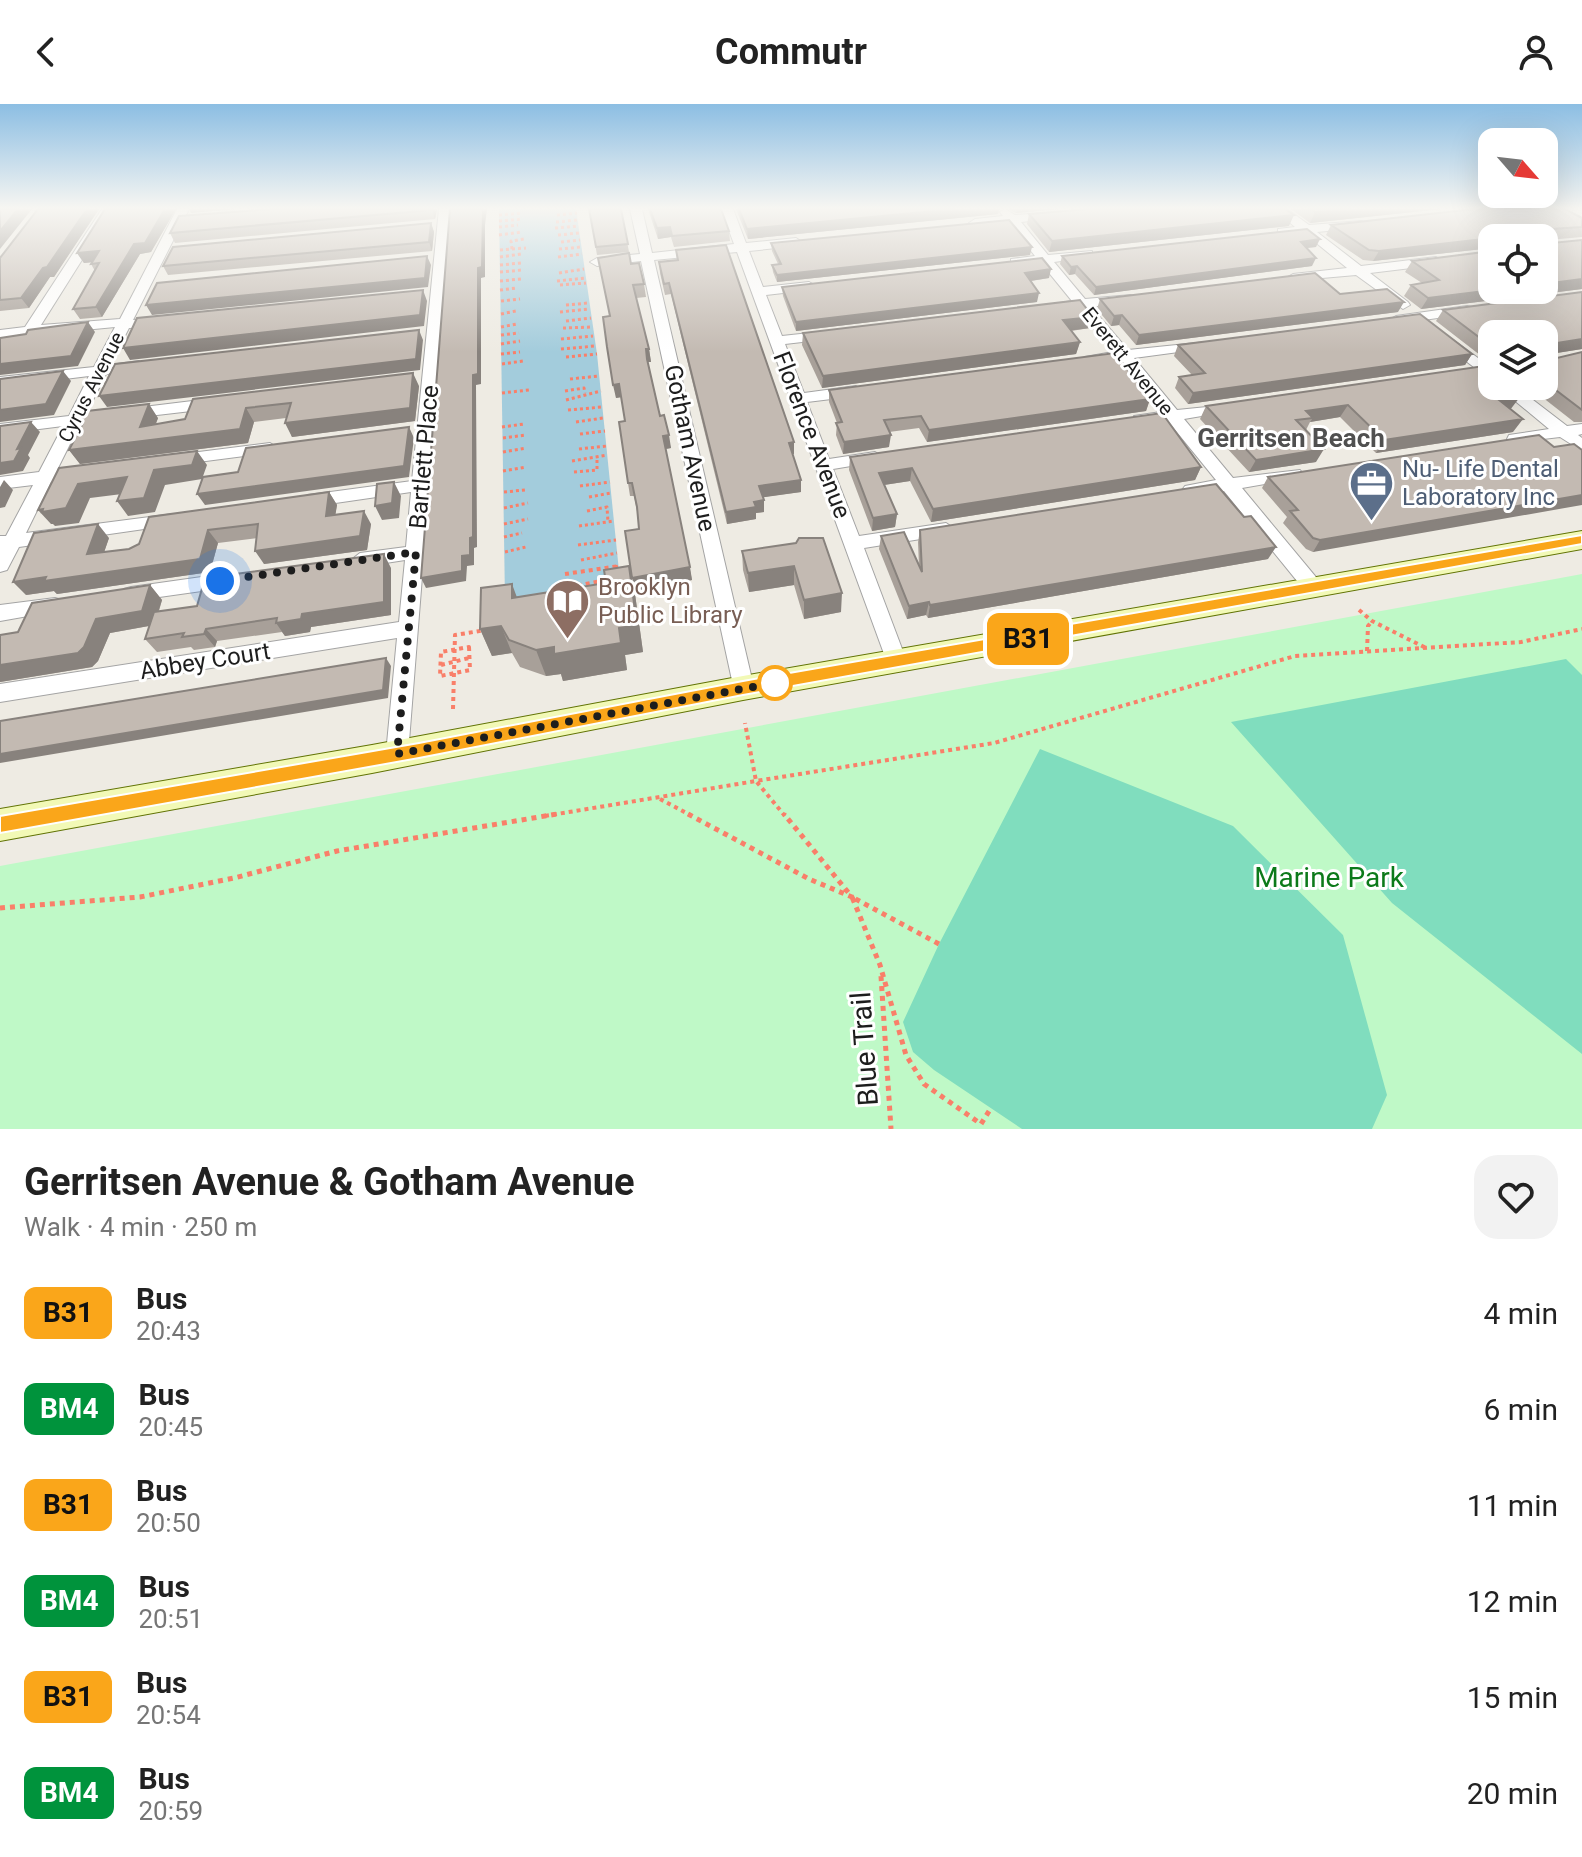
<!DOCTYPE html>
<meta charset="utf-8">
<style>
:root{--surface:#fff;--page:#f2f2f2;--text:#222;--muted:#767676}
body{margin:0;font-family:Roboto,sans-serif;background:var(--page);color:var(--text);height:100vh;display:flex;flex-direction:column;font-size:30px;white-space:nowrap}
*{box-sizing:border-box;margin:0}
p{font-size:26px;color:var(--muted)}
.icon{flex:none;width:44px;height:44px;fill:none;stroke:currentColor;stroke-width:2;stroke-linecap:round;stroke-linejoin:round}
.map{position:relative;height:1025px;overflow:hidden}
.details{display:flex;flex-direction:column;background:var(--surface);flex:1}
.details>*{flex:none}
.badge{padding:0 16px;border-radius:12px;font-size:28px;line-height:52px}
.needle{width:52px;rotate:118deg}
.fabs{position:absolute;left:1478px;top:24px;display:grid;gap:16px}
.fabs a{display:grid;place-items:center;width:80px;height:80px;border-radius:16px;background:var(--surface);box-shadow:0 8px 32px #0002;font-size:40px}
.you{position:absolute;width:40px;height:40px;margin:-20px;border:6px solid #fff;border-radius:50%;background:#1a73e8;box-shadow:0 0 0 12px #1a73e833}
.map>.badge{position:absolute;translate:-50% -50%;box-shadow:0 0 0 4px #fff}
.round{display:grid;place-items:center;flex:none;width:84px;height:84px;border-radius:24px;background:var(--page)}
.head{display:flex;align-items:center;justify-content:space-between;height:136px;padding:0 24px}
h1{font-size:38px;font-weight:700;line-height:60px}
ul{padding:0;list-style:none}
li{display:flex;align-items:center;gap:24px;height:96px;padding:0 24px}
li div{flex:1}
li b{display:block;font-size:30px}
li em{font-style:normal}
li .badge{min-width:88px;font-weight:700;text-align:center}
header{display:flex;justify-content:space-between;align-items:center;height:104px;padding:0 24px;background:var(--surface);font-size:36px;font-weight:700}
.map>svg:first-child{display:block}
</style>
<header><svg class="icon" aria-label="back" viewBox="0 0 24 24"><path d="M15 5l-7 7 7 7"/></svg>Commutr<svg class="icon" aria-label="person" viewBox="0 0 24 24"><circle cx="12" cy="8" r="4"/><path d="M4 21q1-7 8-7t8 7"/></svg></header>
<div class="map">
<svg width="1582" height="1025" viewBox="0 0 1582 1025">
<rect width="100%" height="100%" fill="#eeebe3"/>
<path fill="#bff9c7" d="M1582 470V1025H0V762Z"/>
<path fill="#80ddbe" d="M1566 555 1582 571V950L1392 799 1231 618Z
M1040 645 1233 722 1343 831 1387 991 1372 1025H1022L934 966 913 948 903 918 939 840Z"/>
<path fill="#a3ccdc" d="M499 105H576L597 250 621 487 505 497Z"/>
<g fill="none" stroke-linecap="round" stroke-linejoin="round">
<defs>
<path id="street" d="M102 105H114L41 221 120 215 177 105H189L133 216 159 215 166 219 159 223 129 224 110 261 139 257 147 262 139 267 106 270 86 310 217 294 225 299 217 304 80 320 57 366 79 363 88 369 79 375 51 378 26 429 173 410 179 412 182 416 179 420 19 443 7 466 0 468V432H6L33 381 0 385V373L39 368 63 322 0 330V320L69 312 89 272 0 283V273L94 263 115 223 0 234V226L25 223Z
M439 105H451L408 650 405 657 397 660 389 657 386 650 397 534 0 598V580L399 518 405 456 360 463 351 456 360 449 406 443 411 388 308 403 299 397 308 391 412 377Z
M630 105H642L652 149 734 140 721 105H733L746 139 796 134 802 138 796 142 749 147 763 183 809 178 816 182 809 186 766 191 782 232 828 227 835 231 828 235 785 240 804 289 856 282 864 287 856 292 807 298 829 355 875 348 883 353 875 358 833 365 859 432 946 419 955 425 946 431 864 444 907 558 904 564 897 566 890 564 887 558 737 148 654 156 754 584 751 590 743 593 735 590 641 157 597 162 590 158 597 154 640 150Z
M1005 105 1015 111 1058 108V114L1021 118 1048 151 1092 147V153L1054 158 1085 195 1131 191V197L1091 203 1128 246 1206 238V244L1201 245 1134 254 1177 306 1237 300V306L1184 315 1233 374 1300 366 1303 370 1300 374 1242 384 1320 478 1323 483 1320 488H1306L1224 387 1185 390 1182 386 1185 382 1216 376 1168 317 1134 320V312L1161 308 1119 257 1085 259V253L1113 248 1078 205 1054 206V200L1072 197 1041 159 1011 161V155L1035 152 1009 119 975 123 969 119 975 115 1003 112 1000 108Z
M1274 105H1287L1309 121 1362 117 1364 120 1358 124 1317 128 1361 162 1436 153 1443 157 1436 161 1370 169 1408 198 1410 201 1403 205 1356 171 1288 177 1286 174 1293 170 1347 164 1304 129 1278 131V125L1295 123Z
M1467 202 1472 203V209L1396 220 1389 216 1396 212Z
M1450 234 1492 264V277L1445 241V235Z
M1497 282H1515L1567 322 1582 320V330L1578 331 1582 334V347L1560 333 1509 339 1507 335 1509 331 1549 325Z
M270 339 278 344 276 348 175 361 167 356 175 351Z
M230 469 240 476 230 483 131 497 124 495 121 490 124 485 131 483Z
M55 494 62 496 65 501 62 506 0 517V501Z"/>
<path id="secondary" d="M1582 427V445L743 596 372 669 0 737V705L372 641 743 572Z"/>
</defs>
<use href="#street" stroke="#a4a4a4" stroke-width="2"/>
<use href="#secondary" stroke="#617305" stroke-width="2"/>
<path stroke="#f97f69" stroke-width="3" stroke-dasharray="3 3" stroke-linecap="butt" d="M499 111 523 109
M557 111 577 109
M499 117 522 115
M556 118 577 116
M499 123 518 121
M555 124 578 122
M499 131 522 128
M558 131 579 129
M561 138 580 136
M512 145 526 144
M559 145 581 143
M500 146 512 145 511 137 524 135
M500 153 521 150
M558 153 582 150
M500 161 521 159
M500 168 522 166
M559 169 584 165
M500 177 521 175
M557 177 586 174
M560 181 586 179
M500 186 517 184
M501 197 520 195
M566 201 588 199
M560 208 589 205
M501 210 516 207
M566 217 591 214
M501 223 517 220
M563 224 592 223
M501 231 519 229
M561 235 593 232
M501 240 520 237
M561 245 595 242
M501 250 520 248
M566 253 597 250
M502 260 523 257
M570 275 599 272
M565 287 584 284 585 289
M502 289 529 286
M566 296 601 287
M568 306 602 303
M576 318 603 314
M502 323 524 320
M580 330 605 327
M503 334 526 331
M579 345 607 342
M503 348 526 344
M572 357 607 351
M503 367 526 363
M574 368 597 366V353
M580 382 610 378
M504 388 525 386
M589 393 611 389
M504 404 528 399
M587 407 607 403 608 418
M504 420 528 415
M579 422 614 417
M504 433 522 429
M578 441 616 436
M505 448 526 443
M581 456 617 449
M615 463 619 462"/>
<path stroke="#f97f69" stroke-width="4" stroke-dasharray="4 4" stroke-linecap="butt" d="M565 470 619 462
M570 483 607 476
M1359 506 1372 517 1426 544
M469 543 470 566 440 572 441 548Z
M1367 547 1368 522 1372 517
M441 561 469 554
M453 605 455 531 486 526
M660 695 692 712
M545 712 756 677 745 619
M785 712 756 677 994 639 1295 552 1521 538 1582 525"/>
<path stroke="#f97f69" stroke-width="5" stroke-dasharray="5 5" stroke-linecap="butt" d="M688 710 809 775 852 793 784 710
M0 804 140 793 234 774 337 747 557 710
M939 840 852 793 880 861 906 951 924 980 981 1020 991 1004
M881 872 891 1025"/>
<use href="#street" fill="#fff" fill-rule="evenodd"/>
<use href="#secondary" fill="#f2f9b6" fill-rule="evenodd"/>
</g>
<path fill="#a8a099" d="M38 105H99L54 173H50L29 204 0 207V154Z
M105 105H176L151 148 140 150 102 213 80 215 73 205 95 167 91 160 92 158 84 159 77 149Z
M271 105H437L435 115 175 139 170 129Z
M589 105H621L629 148 597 151Z
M648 105H721L729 127 730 137 674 143 671 133 658 135Z
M736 105H1001L999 106 998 110 748 135Z
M1008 105H1059L1016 109Z
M1291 105H1441L1310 119Z
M1474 105H1565L1582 114V133L1548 136 1552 139 1582 136V185L1421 205 1404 192 1411 181 1422 179 1405 168 1412 157 1492 147V186H1544V134H1492V144L1373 157 1363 156 1326 131 1331 121Z
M1029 110 1289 122 1049 148 1027 120Z
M431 119 434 128 432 147 168 171 163 162Z
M771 139 1030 151 777 178 773 168 772 161 778 160 772 147Z
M1316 143 1307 144 1312 162 1094 191 1075 170 1069 171 1060 160 1062 152Z
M676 146 794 350H793L801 388 763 393 764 408 756 409V415L727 420 671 190 665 191 660 169 659 158 677 156Z
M631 160 644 180 646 193 636 194 649 245 651 258H648L660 312 671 344 666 345 692 476 635 487 639 425 637 407 634 392H630L628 379 625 317 621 293 616 294 610 212Z
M1049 174 1031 177 1037 198 796 227 783 192 782 183Z
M1582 188V246V245L1550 250V252L1553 255 1582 248V318H1574L1528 282H1544V230H1492V258H1489L1436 217 1443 206Z
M1340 190 1398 208 1136 241 1119 221 1111 222 1097 205 1100 195Z
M1093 213 1090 224 1071 227 1080 238 1076 250 822 284 802 241 803 229Z
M1178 241 1472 250 1465 261 1188 300 1175 284 1179 273 1192 271 1174 252Z
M419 282 415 317 292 333 286 314 254 318 248 339 80 360 69 346 80 324 78 322 158 314 156 320 185 315 193 295Z
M1492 282 1511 305 1513 328 1376 349 1340 313 1310 318 1306 326 1316 358 1249 368 1200 315 1206 302Z
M829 286 1150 295 1146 307 927 338 919 324 889 328V343L843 350 836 331 837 319 829 298Z
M1554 343 1313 448 1306 445 1283 419 1287 413 1262 384 1268 373Z
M850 353 1201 363 1195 376 931 418 910 377 884 381 897 410 895 423 872 427 849 366Z
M329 388 337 401 335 411 371 420 367 446 264 460 257 434 218 439 210 468 57 490 54 487 26 491 109 434 104 448 129 445Z
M920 426 1268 455 928 514 926 511 907 515 879 445 881 432 919 462 918 438Z
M796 439 841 508 804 515 794 481 749 488 743 466 742 447Z
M629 462 635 490 643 548 625 551 627 566 563 577 561 570 546 572 520 563 512 549 492 552 480 525 517 493 606 479Z
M391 464V511L311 523 310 528 285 532 282 528 217 537 215 543 194 546 191 543 157 548 145 535 149 522 110 529 98 557 92 563 0 578V531L18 528 150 481 162 496 159 507 197 502Z"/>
<path fill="#88827d" d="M18 105H32L0 145V127Z
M87 105H99L54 173H50L29 204 21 194Z
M165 105H176L151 148 140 150 102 213 96 203 134 140Z
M189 105H236L191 109Z
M432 105H437L435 115 432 106Z
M483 105H487L485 121V173L481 174V280L476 281 477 443 474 444V461L467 462 466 477 426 484 421 474 462 452 478 164Z
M955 105H1001L999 106 998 110 748 135 747 125Z
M1017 105H1059L1016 109Z
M1351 105H1441L1310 119 1315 108Z
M1294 111 1289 122 1049 148 1052 137Z
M431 119 434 128 432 147 429 138Z
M670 123 671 133 658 135 657 124Z
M1492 134V144L1373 157 1379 147Z
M1320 135 1316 143 1297 145 1301 138Z
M1032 143 1030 151 777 178V171Z
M99 147 105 157 84 159 77 149Z
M427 152 431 161 428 183 152 211 146 201Z
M1316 154 1312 162 1094 191 1096 183Z
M1077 162 1075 170 1069 171 1071 163Z
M1051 165 1049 174 1023 178 1025 169Z
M1582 175V185L1421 205 1428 194 1493 186H1544V180Z
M423 186 427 197 424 222 130 256 123 244Z
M1039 189 1037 198 796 227V218Z
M1404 198 1398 208 1136 241 1139 231Z
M1122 211 1119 221 1111 222 1114 212Z
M1093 213 1090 224 1059 228 1063 216Z
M88 218 95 228 78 262 0 271V260Z
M419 226 423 236 420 266 107 303 99 292Z
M1582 235V245L1544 251 1550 240Z
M1080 238 1076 250 822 284 823 272Z
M646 245H649L651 258H648Z
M1472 250 1465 261 1188 300 1193 289Z
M63 267 71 277 54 311 0 318V306Z
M413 269 419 282 415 317 292 333 285 319Z
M619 280 622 293 616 294 613 281Z
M1520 293 1510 306 1499 296Z
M1150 295 1146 307 927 338 929 326Z
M149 300 158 314 149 336 140 323Z
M1348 301 1340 313 1310 318 1313 314 1306 307Z
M246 304 254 318 248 339 80 360 69 346Z
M1523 315 1513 328 1376 349 1384 336Z
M31 318 40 328 28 351 30 354 23 367 0 371V359Z
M409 323 414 334 409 373 205 401 197 390Z
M669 331 671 344 665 345 663 332Z
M891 331 889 343 843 350 844 338Z
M794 338V350L789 351V339Z
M1324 345 1316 358 1249 368 1256 356Z
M197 347 207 361 202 375 165 381 155 408 128 412 117 397 154 366Z
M1201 363 1195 376 931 418 933 405Z
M912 364 910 377 877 382 879 369Z
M127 373 138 388 90 394 79 419 55 422 53 420H51L38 406 78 380Z
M4 376 13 386 5 403 0 404V383Z
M801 376V388L759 394V382Z
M394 378 401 392 399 414 382 416 375 402Z
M329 388 337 401 333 426 326 412Z
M1582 391V401L1313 448 1320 436Z
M764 396V408L756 409V415L727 420 726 408 754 398Z
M364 407 371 420 367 446 264 460 255 447Z
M897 410 895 423 872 427 873 414Z
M98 420 109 434 99 463 87 450Z
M208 426 218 439 210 468 57 490 54 487 26 491 13 478Z
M1276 443 1268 455 928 514 930 501Z
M384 450 391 464V511L311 523 310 528 285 532 276 519Z
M629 462 635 490 643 548 625 551 627 566 563 577 561 570 546 572 536 546 554 543 619 524Z
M794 462V481L749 488 748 469Z
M690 463 692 476 635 487 632 474Z
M512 480 522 507 512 494Z
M150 481 162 496 154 521 110 529 98 557 92 563 0 578V561L96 515Z
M842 489 841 508 804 515V496Z
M929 498 926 511 907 515 909 502Z
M501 522 512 549 492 552 480 525Z
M206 525 217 537 215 543 204 530Z
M386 554 391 562 388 594 0 659V650Z"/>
<path fill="#c3bab2" stroke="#88827d" stroke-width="2" d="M0 105H18L0 127Z
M38 105H87L47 163 43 164 21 194 0 196V154Z
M105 105H165L145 139 134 140 96 203 73 205 99 159 91 160 99 147 77 149Z
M271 105H432V106L170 129 179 112Z
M450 105H483L482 163 478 164V270L473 271V433L470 434V451L462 452V467L421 474Z
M589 105H621L628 140 596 143Z
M650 105H721L729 127 672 132 670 123 657 124Z
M739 105H955L747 125Z
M1087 105H1285L1294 111 1052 137 1029 110Z
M1310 105H1351L1315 108Z
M1474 105H1565L1582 114V123L1551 125 1548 136 1552 139 1582 136V175L1544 180V134L1501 133 1379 147 1369 146 1331 121Z
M1009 116 1032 143 777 171 772 161 781 160 771 139Z
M431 119 429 138 163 162 173 143Z
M1307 125 1320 135 1301 138 1316 154 1096 183 1077 162 1071 163 1062 152Z
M726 141 794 338 789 339 801 376 759 382 764 396 754 398 756 403 726 408 669 179 664 180 659 158 678 156 676 146Z
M1492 147 1493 186 1428 194 1411 181 1439 176 1412 157Z
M629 149 631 160 639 159 644 180 633 181 649 245H646L647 255 660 312 664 311 669 331 663 332 690 463 632 474 625 427 639 425 637 403 632 379H628L619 318 625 317 619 280 613 281 607 243 603 213 610 212 598 154Z
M427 152 425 174 146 201 157 179Z
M1042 154 1051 165 1025 169 1039 189 796 218 782 183Z
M1315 169 1340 190 1387 185 1404 198 1139 231 1122 211 1114 212 1100 195Z
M423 186 420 211 123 244 137 214Z
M1582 188V235L1550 240V252L1553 255 1582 248V306L1544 277V230H1492V243L1443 206Z
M1080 196 1093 213 1063 216 1080 238 823 272 803 229Z
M1420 210 1472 250 1193 289 1179 273 1205 269 1178 241Z
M88 218 71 252 0 260V234L26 230 28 226Z
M419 226 416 255 99 292 115 260Z
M1115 249 1150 295 929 326 921 312 884 316 891 331 844 338 836 319 842 318 829 286Z
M1491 261 1492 262V282H1506L1520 293 1499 296 1523 315 1384 336 1348 301 1306 307 1313 314 1296 316 1324 345 1256 356 1206 302Z
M63 267 46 300 0 306V275Z
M413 269 410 304 285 319 291 299 246 304 240 325 69 346 82 321 78 322 87 307 149 300 140 323 185 315 193 295Z
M1162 309 1201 363 933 405 912 364 879 369 897 410 873 414 850 353Z
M31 318 17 345 21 344 14 357 0 359V322Z
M409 323 404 362 197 390 203 373 238 368 246 344Z
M1539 331 1554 343 1574 340 1582 346V391L1320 436 1313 434 1290 407 1298 406 1268 373Z
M197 347 192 361 154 366 144 394 117 397 127 373 78 380 66 404 42 408 43 405 38 406 59 364Z
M394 378 392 399 375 402 377 380Z
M1216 380 1244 413 1251 412 1276 443 930 501 929 498 909 502 881 432 904 428 922 468 920 426Z
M329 388 326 412 364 407 360 432 255 447 258 420 208 426 200 455 44 477 46 473 13 478 34 429 98 420 87 450 129 445 139 440 149 413Z
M799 434H823L842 489 804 496 794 462 748 469 742 447 796 439Z
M384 450V498L302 510 301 515 276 519 277 514 206 525 204 530 182 533 184 529 145 535 154 508 197 502 205 474Z
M629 462 637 521 619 524 621 539 554 550V543L536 546 509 536 501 522 480 525 481 484 512 480V494L606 479 604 466Z
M150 481 142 507 96 515 84 543 78 549 0 561V531L18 528 32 499Z
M386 554 383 586 0 650V617Z"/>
<linearGradient id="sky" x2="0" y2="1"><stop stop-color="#8cbee3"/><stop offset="0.42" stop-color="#f7f6f2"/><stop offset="1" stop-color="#f7f6f2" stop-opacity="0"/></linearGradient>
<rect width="1582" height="248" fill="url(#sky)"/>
<path fill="#faa61a" stroke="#fff" stroke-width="2" d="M1582 431V440L743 591 419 654 0 729V712L419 639 743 577Z"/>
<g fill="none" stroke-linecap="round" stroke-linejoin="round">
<path stroke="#1d1d1d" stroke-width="8" stroke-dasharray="0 14.4" d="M220 477 416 448 397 650 779 578 775 579"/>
</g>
<defs>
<symbol id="office-pin" viewBox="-11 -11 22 30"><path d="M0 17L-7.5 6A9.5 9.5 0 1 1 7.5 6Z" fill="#5c6f8a" stroke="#fff"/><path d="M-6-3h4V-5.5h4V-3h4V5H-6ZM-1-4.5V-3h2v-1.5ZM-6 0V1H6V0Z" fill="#fff"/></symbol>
<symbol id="library-pin" viewBox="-11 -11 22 30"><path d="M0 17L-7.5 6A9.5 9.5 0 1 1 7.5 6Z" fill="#8d6e63" stroke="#fff"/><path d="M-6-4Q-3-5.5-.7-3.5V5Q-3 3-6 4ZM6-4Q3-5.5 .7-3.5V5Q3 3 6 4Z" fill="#fff"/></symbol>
</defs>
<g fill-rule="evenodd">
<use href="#office-pin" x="1346" y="354" width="51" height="69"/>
<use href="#library-pin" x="542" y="472" width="51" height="69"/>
</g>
<circle fill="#fff" stroke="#faa61a" stroke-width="4" cx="775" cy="579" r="16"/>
<g text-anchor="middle" stroke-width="6" stroke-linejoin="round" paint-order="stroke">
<g font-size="20" fill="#1d1d1d" stroke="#fff">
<text transform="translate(1128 257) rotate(51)" y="7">Everett Avenue</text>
<text transform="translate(91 283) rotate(-63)" y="7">Cyrus Avenue</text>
</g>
<g font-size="24" fill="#1d1d1d" stroke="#fff">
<text transform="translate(812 331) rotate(69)" y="8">Florence Avenue</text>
<text transform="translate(690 344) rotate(78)" y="8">Gotham Avenue</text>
<text transform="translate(424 353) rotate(-85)" y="8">Bartlett Place</text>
<text transform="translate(205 557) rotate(-9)" y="8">Abbey Court</text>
</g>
<g font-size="24" fill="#4e5e75" stroke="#fff" text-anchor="start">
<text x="1402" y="373">Nu- Life Dental<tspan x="1402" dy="28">Laboratory Inc</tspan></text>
</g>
<g font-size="24" fill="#785e54" stroke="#fff" text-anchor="start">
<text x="598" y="491">Brooklyn<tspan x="598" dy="28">Public Library</tspan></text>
</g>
<g font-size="26" font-weight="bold" fill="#505050" stroke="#fff">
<text x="1291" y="343">Gerritsen Beach</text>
</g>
<g font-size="28" fill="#0c7a1a" stroke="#fff">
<text x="1329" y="783">Marine Park</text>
</g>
<g font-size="28" fill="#1d1d1d" stroke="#fff">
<text transform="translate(864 945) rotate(-94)" y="10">Blue Trail</text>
</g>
</g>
</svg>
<div class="fabs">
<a><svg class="needle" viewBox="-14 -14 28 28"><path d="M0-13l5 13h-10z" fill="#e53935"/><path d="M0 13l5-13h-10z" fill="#767676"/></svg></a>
<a><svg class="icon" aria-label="locate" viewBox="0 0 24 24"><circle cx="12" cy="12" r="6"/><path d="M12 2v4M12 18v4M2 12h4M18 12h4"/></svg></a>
<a><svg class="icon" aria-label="layers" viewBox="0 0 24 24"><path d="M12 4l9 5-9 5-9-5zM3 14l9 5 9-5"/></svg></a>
</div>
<div class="you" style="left:220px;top:477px"></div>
<b class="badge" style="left:1028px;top:535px;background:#faa61a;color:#111">B31</b>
</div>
<section class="details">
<div class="head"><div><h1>Gerritsen Avenue &amp; Gotham Avenue</h1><p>Walk · 4 min · 250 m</p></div><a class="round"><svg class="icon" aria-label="heart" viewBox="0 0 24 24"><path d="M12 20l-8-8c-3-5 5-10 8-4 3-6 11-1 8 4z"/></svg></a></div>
<ul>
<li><span class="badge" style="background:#faa61a;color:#111">B31</span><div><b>Bus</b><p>20:43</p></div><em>4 min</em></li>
<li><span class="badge" style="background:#00933c;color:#fff">BM4</span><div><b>Bus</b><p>20:45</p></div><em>6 min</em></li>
<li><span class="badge" style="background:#faa61a;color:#111">B31</span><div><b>Bus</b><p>20:50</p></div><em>11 min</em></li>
<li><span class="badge" style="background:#00933c;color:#fff">BM4</span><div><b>Bus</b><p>20:51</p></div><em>12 min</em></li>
<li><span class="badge" style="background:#faa61a;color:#111">B31</span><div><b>Bus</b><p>20:54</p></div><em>15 min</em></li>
<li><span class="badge" style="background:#00933c;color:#fff">BM4</span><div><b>Bus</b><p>20:59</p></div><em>20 min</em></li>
</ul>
</section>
